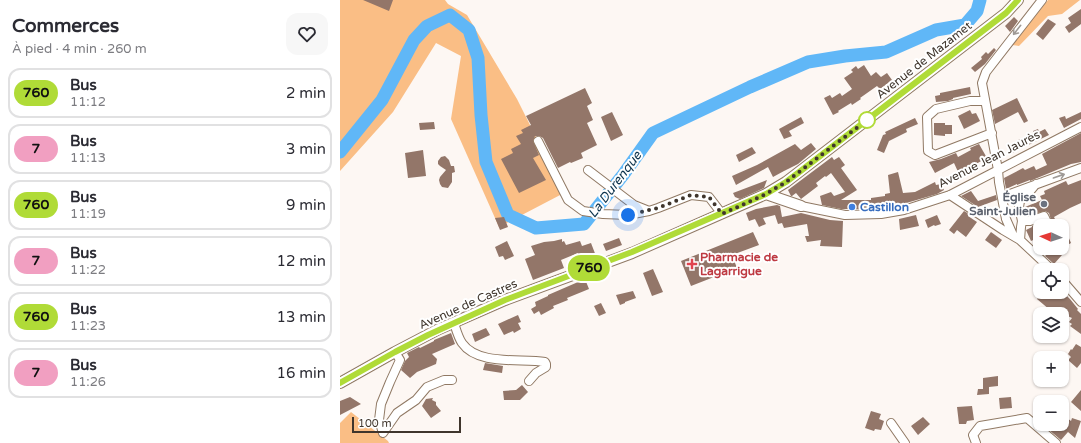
<!DOCTYPE html>
<html lang="fr">
<meta charset="utf-8">
<style>
:root{--surface:#fff;--page:#f7f7f7;--text:#2b2b33;--muted:#7c7c81;--line:#e1e1e2}
body{margin:0;font-family:"Varela Round",sans-serif;background:var(--page);color:var(--text);height:100vh;display:flex;flex-direction:column;font-size:15px;white-space:nowrap}
*{box-sizing:border-box;margin:0}
p{font-size:13px;color:var(--muted)}
.icon{flex:none;width:22px;height:22px;fill:none;stroke:currentColor;stroke-width:2;stroke-linecap:round;stroke-linejoin:round}
.map{position:relative;flex:1;overflow:hidden}
.sheet{display:flex;flex-direction:column;background:var(--surface);width:340px}
.sheet>*{flex:none}
.badge{padding:0 8px;border-radius:13px;font-size:14px;line-height:26px}
.needle{width:26px;rotate:273deg}
.tools{position:absolute;left:693px;top:219px;display:grid;gap:8px}
.tools a{display:grid;place-items:center;width:36px;height:36px;border-radius:8px;background:var(--surface);box-shadow:0 1px 3px #0004;font-size:20px}
.scale{position:absolute;left:12px;bottom:10px;width:109px;box-sizing:border-box;padding-left:4px;border:2px solid #3f352c;border-top:0;font-size:11px;line-height:14px;white-space:nowrap;color:#3f352c;-webkit-text-stroke:3px #fff;paint-order:stroke}
.you{position:absolute;width:20px;height:20px;margin:-10px;border:3px solid #fff;border-radius:50%;background:#1a73e8;box-shadow:0 0 0 6px #1a73e833}
.map>.badge{position:absolute;translate:-50% -50%;box-shadow:0 0 0 2px #fff}
.round{display:grid;place-items:center;flex:none;width:42px;height:42px;border-radius:12px;background:var(--page)}
.overview{display:flex;align-items:center;justify-content:space-between;height:68px;padding:0 12px}
h1{font-size:19px;font-weight:800;line-height:30px}
ul{padding:0;list-style:none}
li{display:flex;align-items:center;gap:12px;height:50px;margin:0 8px 6px;padding:0 4px;border:2px solid var(--line);border-radius:12px}
li div{flex:1}
li b{display:block;font-size:15px}
li em{font-style:normal}
li .badge{min-width:44px;font-weight:700;text-align:center}
main{display:flex;flex:1;min-height:0}
.map>svg:first-child{display:block}
</style>
<main>
<section class="sheet">
<div class="overview"><div><h1>Commerces</h1><p>À pied · 4 min · 260 m</p></div><a class="round"><svg class="icon" aria-label="heart" viewBox="0 0 24 24"><path d="M12 20l-8-8c-3-5 5-10 8-4 3-6 11-1 8 4z"/></svg></a></div>
<ul>
<li><span class="badge" style="background:#b0db37;color:#111">760</span><div><b>Bus</b><p>11:12</p></div><em>2 min</em></li>
<li><span class="badge" style="background:#f19fc1;color:#111">7</span><div><b>Bus</b><p>11:13</p></div><em>3 min</em></li>
<li><span class="badge" style="background:#b0db37;color:#111">760</span><div><b>Bus</b><p>11:19</p></div><em>9 min</em></li>
<li><span class="badge" style="background:#f19fc1;color:#111">7</span><div><b>Bus</b><p>11:22</p></div><em>12 min</em></li>
<li><span class="badge" style="background:#b0db37;color:#111">760</span><div><b>Bus</b><p>11:23</p></div><em>13 min</em></li>
<li><span class="badge" style="background:#f19fc1;color:#111">7</span><div><b>Bus</b><p>11:26</p></div><em>16 min</em></li>
</ul>
</section>
<div class="map">
<svg width="741" height="443" viewBox="0 0 741 443">
<rect width="100%" height="100%" fill="#fdf7f3"/>
<path fill="#fabe85" d="M0 0H105L108 4 127 15 177 99 224 193 159 227 111 119 121 56 96 43 53 112 0 171Z
M708 0H740L722 14 708 16 679 46 672 45Z
M11 412 48 441 49 443H0V423Z"/>
<g fill="none" stroke-linecap="round" stroke-linejoin="round">
<path stroke="#60b7f7" stroke-width="13" d="M0 152 42 100 74 40 87 26 110 15 129 30 138 58 141 115 146 162 168 215 196 228 244 224 283 175 313 133 410 87 468 62 505 56 546 52 596 30 625 25 637 11 640 0"/>
</g>
<path fill="#937669" d="M23 0H53L49 11Z
M741 9V24L729 33 725 27 731 23 728 18Z
M674 17 678 21 670 32 665 26Z
M708 19 716 24 703 40 696 34Z
M654 48 656 50 645 64 635 72 631 68 642 59 641 57 646 52 648 54Z
M524 65 531 76 536 72 541 77 547 73 552 80 540 89 537 86 520 98 521 99 512 105 511 103 498 111 499 112 493 115 484 98 490 95 492 98 500 93 502 96 512 89 504 78 513 72 511 70 516 66 518 69Z
M630 87 631 94 613 98V99L608 101 596 102 595 96 600 95V93Z
M245 88 252 103 247 106 253 120 247 123 257 145 241 153 243 158 231 163 230 162 218 168 203 138 199 136H195L193 141 199 155 193 158 206 180 179 193 161 159 173 153 171 149 181 144 176 136 183 133 181 130 191 125 186 116Z
M677 98 688 121 684 123 678 112 655 124 652 110Z
M630 110 632 114 636 113 640 121 624 129 618 116Z
M272 112 283 135 271 141 261 117Z
M741 112V119L724 128 719 118 725 116 726 119Z
M461 117 464 123 449 131 452 136 444 139 439 129Z
M575 118 578 124 566 129 567 132 549 141 544 153 537 150 543 135 546 134 545 132Z
M94 122 95 129 80 130 79 123Z
M594 123H605V125H612V134H605V136L594 135Z
M698 129 699 132 705 129 709 135 672 153 670 148 678 144 676 141 694 133 693 131Z
M741 133V162L731 164 690 181V180L677 185V184L666 189 664 178 683 168 685 170 694 166 696 170 707 165 702 154Z
M471 143 476 149 458 164 444 171 433 177 428 167 396 185 392 176 417 165 455 144 461 150Z
M639 144 647 158 634 165 635 166 619 174 614 163 595 173 589 162 601 159 616 153 618 157 631 150 630 148Z
M412 147 416 153 399 162 396 155Z
M83 150 86 176 68 178 65 153Z
M105 156 109 160 111 166H114L115 172 112 173V182L108 188 102 187 100 184 99 180 100 177 106 170 100 166 98 164V161L101 157Z
M492 157 494 160 499 157 505 165 501 168 517 190 501 200H531V198L545 196V194L550 193 548 175 558 172 563 193 575 192 595 182 596 185 601 184 604 190 597 194 563 204 538 209H501L482 205 480 196 491 192 494 196 505 192 491 173 486 177 485 176 476 183 478 186 461 199 456 193 452 196H451L448 190Z
M427 180 424 188 400 199 395 197 393 193Z
M741 180V203L730 208 714 217 718 226H700V237L691 241 686 230 692 227V226L701 223 705 225H708L711 223V220L709 213 705 211 688 216 685 207 702 200 700 196 705 194 704 191 726 181 728 185Z
M631 191 638 201 656 195 657 200 638 207 621 196Z
M437 205 440 206 442 217 461 213 490 220 503 221 502 247 480 246 481 240 467 242 465 236H469L467 224 444 228 442 223 438 224 435 215 423 218 426 224 419 227 415 219 409 221 406 213 416 209Z
M624 211 629 214 628 216 637 222 626 237 617 230 614 234 609 230Z
M576 215 579 226 560 230 559 219Z
M597 215 601 224 595 226 594 225 588 228 585 220Z
M164 217 168 227 160 230 155 218Z
M722 222 731 243 722 248Z
M413 232 419 245 392 255 397 268 351 286 341 261Z
M651 232 662 240 656 248 645 240Z
M279 238 282 245 266 251 263 244Z
M222 239V242L224 241 226 245 240 241 242 246 251 243 256 256 241 262 238 253 221 260 224 268 193 280 185 259 195 255 191 246 204 242 214 241Z
M167 241 174 256 165 260 163 256 159 257 155 247Z
M713 249 722 255 714 264 705 256Z
M313 269 323 292 312 296 303 273Z
M245 279 249 289 227 298 228 300 213 306 214 308 201 315 199 311 194 314 191 309 196 306 195 302 208 296V295Z
M293 291 296 298 285 302V303L280 305 276 295Z
M702 292H723L730 299 738 309 737 310 741 314V334L730 326 732 324 729 322 732 318 723 314 719 311 717 312 710 310 697 299Z
M261 303 266 313 259 316 254 306Z
M178 315 181 322 178 323 181 329 174 333 173 331 164 335 158 324Z
M146 328 150 335 135 342 132 334Z
M111 333 115 344 92 354 97 359 96 364 77 372 70 378 61 370 65 361 69 357 67 353 79 347 80 348 94 341V340Z
M736 344 741 347V363L737 368 728 360 731 357 728 354 731 349 732 350Z
M145 363 163 366 162 373 143 370Z
M658 376V386L649 387V394L637 395 638 389H643V378Z
M182 385 188 392 180 400H164L163 391 176 390Z
M741 390V411L731 402Z
M10 397 21 404 0 415V401Z
M671 397 672 408 660 409 659 398Z
M93 398 92 400 96 402V405L101 411 91 418 82 406 86 399Z
M632 406 634 420 627 421 626 424H619L617 407Z
M531 411 541 414 539 419 544 421 541 430 535 429 534 431 525 428Z
M722 414 731 421 732 418 741 421 735 438 728 432 721 440 702 424H722Z
M583 417 590 424 578 435 571 426Z"/>
<g fill="none" stroke-linecap="round" stroke-linejoin="round">
<defs>
<path id="minor" d="M645 101H630L596 109 587 117 588 151 595 155 652 133
M198 141 228 200 243 211 263 214 288 215 309 211
M248 170 294 205 309 211 318 208 351 195 369 197 382 214
M610 195 663 230 680 240 712 270
M662 197 741 168
M461 206 505 215 541 214 564 210 610 195 741 127
M682 221H690L704 216 706 220
M673 235 666 219 659 182 658 170 642 83 646 72 702 0
M680 240 681 227 682 221 679 207 680 201 686 196 696 184
M722 280 741 302
M114 323C116 329 118 337 122 343 138 366 181 358 205 362L206 364V367L196 373 189 381
M55 352 60 360 50 382 41 404 39 420 43 433 57 413 76 400 87 387 104 380H112
M551 423 565 443
M636 443 633 435 640 426 652 424 687 418 716 443"/>
<path id="major" d="M426 194 461 206
M0 383 55 352 99 329 165 300 292 253 426 194 446 182 666 13 678 0"/>
</defs>
<use href="#minor" stroke="#907964" stroke-width="10"/>
<use href="#major" stroke="#907964" stroke-width="12"/>
<use href="#minor" stroke="#fff" stroke-width="8"/>
<use href="#major" stroke="#fff" stroke-width="10"/>
</g>
<defs><path id="oneway-shaft" d="M-6 0H5M1.5-3L5.5 0L1.5 3" fill="none" stroke-width="1.6" stroke-linecap="round" stroke-linejoin="round"/></defs>
<g stroke="#9f9a96">
<use href="#oneway-shaft" transform="translate(677 30) rotate(128)"/>
<use href="#oneway-shaft" transform="translate(719 176) rotate(-19)"/>
</g>
<g fill="none" stroke-linecap="round" stroke-linejoin="round">
<defs>
<path id="line" d="M0 383 55 352 88 335 165 300 292 252 426 194 446 182 458 173 666 13 678 0"/>
</defs>
<use href="#line" stroke="#fff" stroke-width="9"/>
<use href="#line" stroke="#b0db37" stroke-width="6"/>
<path stroke="#3f352c" stroke-width="4" stroke-dasharray="0 7.2" d="M288 215 318 208 351 195 369 197 382 214 426 194 446 182 527 120"/>
</g>
<circle fill="#fff" stroke="#b0db37" stroke-width="2" cx="527" cy="120" r="8"/>
<circle fill="#6b7280" stroke="#fff" stroke-width="1.5" cx="704" cy="204" r="4"/>
<circle fill="#3f7fe0" stroke="#fff" stroke-width="1.5" cx="512" cy="207" r="4"/>
<path fill="#e0444e" stroke="#fff" stroke-width="1.5" d="M350 258h4v4h4v4h-4v4h-4v-4h-4v-4h4z"/>
<g text-anchor="middle" stroke-width="4" stroke-linejoin="round" paint-order="stroke">
<g font-size="12" fill="#3f352c" stroke="#fff">
<text transform="translate(584 60) rotate(-38)" y="4">Avenue de Mazamet</text>
<text transform="translate(649 159) rotate(-27)" y="4">Avenue Jean Jaurès</text>
<text transform="translate(128 304) rotate(-24)" y="4">Avenue de Castres</text>
</g>
<g font-size="12" font-weight="bold" fill="#5b616d" stroke="#fff" text-anchor="end">
<text x="696" y="201">Église<tspan x="696" dy="14">Saint-Julien</tspan></text>
</g>
<g font-size="12" font-weight="bold" fill="#366cbe" stroke="#fff" text-anchor="start">
<text x="520" y="211">Castillon</text>
</g>
<g font-size="12" font-weight="bold" fill="#be3a42" stroke="#fff" text-anchor="start">
<text x="360" y="261">Pharmacie de<tspan x="360" dy="14">Lagarrigue</tspan></text>
</g>
<g font-size="13" font-style="italic" fill="#0c324b" stroke="#fff">
<text transform="translate(274 184) rotate(-53)" y="5">La Durenque</text>
</g>
</g>
</svg>
<div class="tools">
<a><svg class="needle" viewBox="-14 -14 28 28"><path d="M0-13l5 13h-10z" fill="#e53935"/><path d="M0 13l5-13h-10z" fill="#7c7c81"/></svg></a>
<a><svg class="icon" aria-label="locate" viewBox="0 0 24 24"><circle cx="12" cy="12" r="6"/><path d="M12 2v4M12 18v4M2 12h4M18 12h4"/></svg></a>
<a><svg class="icon" aria-label="layers" viewBox="0 0 24 24"><path d="M12 4l9 5-9 5-9-5zM3 14l9 5 9-5"/></svg></a>
<a>+</a>
<a>−</a>
</div>
<div class="scale">100 m</div>
<div class="you" style="left:288px;top:215px"></div>
<b class="badge" style="left:249px;top:268px;background:#b0db37;color:#111">760</b>
</div>
</main>
